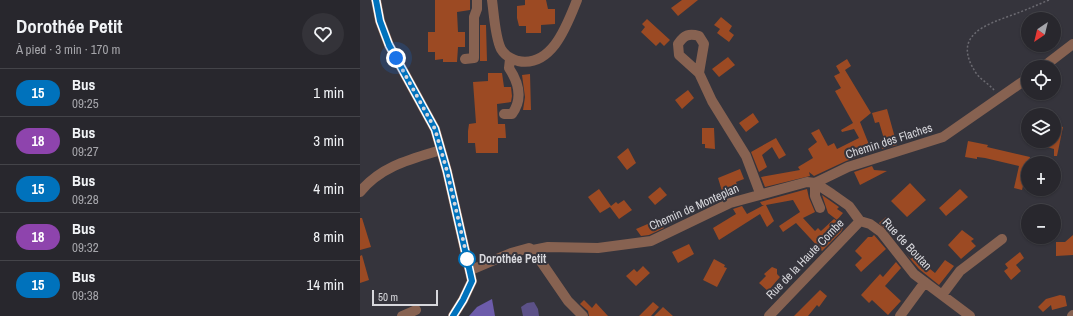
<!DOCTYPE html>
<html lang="fr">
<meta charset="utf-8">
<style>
:root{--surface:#28272d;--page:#343339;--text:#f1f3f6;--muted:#a5a5aa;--line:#444449}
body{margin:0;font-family:"Archivo Narrow",sans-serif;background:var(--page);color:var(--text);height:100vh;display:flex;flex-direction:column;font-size:15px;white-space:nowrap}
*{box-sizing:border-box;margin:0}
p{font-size:13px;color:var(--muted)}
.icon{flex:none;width:22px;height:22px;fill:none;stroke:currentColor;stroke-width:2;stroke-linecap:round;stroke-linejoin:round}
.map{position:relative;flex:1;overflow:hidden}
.sheet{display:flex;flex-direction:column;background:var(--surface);width:360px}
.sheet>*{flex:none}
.badge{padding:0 8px;border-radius:13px;font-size:14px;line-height:26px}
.needle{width:26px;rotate:215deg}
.fabs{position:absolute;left:661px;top:12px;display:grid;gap:8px}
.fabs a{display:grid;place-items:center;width:40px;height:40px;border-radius:50%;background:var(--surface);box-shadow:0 1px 3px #0004,0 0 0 1px var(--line);font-size:20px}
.scale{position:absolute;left:12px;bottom:10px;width:66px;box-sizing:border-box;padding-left:4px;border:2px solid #d7d7dc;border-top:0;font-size:11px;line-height:14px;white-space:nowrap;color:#d7d7dc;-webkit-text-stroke:3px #35343c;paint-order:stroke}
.you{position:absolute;width:20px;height:20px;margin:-10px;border:3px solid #fff;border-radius:50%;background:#1a73e8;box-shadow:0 0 0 6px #1a73e833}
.map>.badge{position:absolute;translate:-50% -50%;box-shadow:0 0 0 2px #fff}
.round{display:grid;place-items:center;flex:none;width:42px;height:42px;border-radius:21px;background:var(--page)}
.headline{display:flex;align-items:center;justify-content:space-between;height:68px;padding:0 16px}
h1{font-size:19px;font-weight:800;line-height:30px}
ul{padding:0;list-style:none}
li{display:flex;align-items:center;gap:12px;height:48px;padding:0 16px;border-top:1px solid var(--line)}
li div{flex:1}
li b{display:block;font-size:15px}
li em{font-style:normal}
li .badge{min-width:44px;font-weight:700;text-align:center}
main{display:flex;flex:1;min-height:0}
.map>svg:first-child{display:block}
</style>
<main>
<section class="sheet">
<div class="headline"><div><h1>Dorothée Petit</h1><p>À pied · 3 min · 170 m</p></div><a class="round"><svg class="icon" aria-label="heart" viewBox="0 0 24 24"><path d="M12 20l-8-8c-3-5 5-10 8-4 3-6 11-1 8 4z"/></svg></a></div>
<ul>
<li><span class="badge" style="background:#0072bc;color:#fff">15</span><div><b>Bus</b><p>09:25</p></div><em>1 min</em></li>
<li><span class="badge" style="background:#8e44ad;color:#fff">18</span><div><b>Bus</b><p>09:27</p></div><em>3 min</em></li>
<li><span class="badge" style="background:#0072bc;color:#fff">15</span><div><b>Bus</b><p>09:28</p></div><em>4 min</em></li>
<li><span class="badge" style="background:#8e44ad;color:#fff">18</span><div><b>Bus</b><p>09:32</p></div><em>8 min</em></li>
<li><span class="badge" style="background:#0072bc;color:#fff">15</span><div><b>Bus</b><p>09:38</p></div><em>14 min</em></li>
</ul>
</section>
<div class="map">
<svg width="713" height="316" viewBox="0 0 713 316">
<rect width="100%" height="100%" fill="#35343c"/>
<path fill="#5c5188" d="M174 302 178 309 179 316H163L161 307 167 303Z"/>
<path fill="#6d5cab" d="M132 299 135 316H109L117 307Z"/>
<path fill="#9c4a23" d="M75 0H110V10L97 12 98 32H105V47H98L97 62H83V59L75 60V52H68V32H75Z
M165 0H186L188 9H195V24L181 25V33H166V26H159L157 18V6L165 5Z
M322 0H338L318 16 311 8Z
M361 17 372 26 369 31 374 35 369 42 357 33 360 29 354 25Z
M287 19 310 40 304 46 300 42 296 46 281 32 285 27 282 24Z
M120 25H126L127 61H120Z
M368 57 375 65 359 77 352 69Z
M487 59 491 66 485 70 511 113 500 122 512 152 486 161 454 176 449 172 450 176 405 187 401 177 440 170 438 167 453 158 448 149 457 142 451 133 459 129 468 146 474 143 477 149 499 138 494 129 482 132 481 130 493 123 475 91 481 88 474 76 480 73 476 66Z
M128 73H142L144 87H151L152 96 151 102 137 104 138 124H145L146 138H138V153H116L115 143H108V131L109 124 116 123 113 82 128 81Z
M170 74 171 110H163L165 97 162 75Z
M328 90 334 98 322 109 315 100Z
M527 109 537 145 522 149 520 140 524 139 519 122 515 123 512 113Z
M393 113 399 122 386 132 379 123Z
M694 125 703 127 697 156H694V149L687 147 688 141H694Z
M342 128H354L355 149 345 148V144H342Z
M416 138 426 155 419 159 412 147 402 155 407 167 399 172 391 152Z
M608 141 628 145 627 147 670 157 662 190 654 188 659 166 625 158 617 157V159L605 157Z
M268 148 276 163 267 170 257 157Z
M512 166 514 170 527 171 500 185 494 172Z
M380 169 384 179 376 182 377 185 362 191 358 178Z
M550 183 566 200 547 217 531 201Z
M300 187 307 195 295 205 288 197Z
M239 189 251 206 256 202 258 204 264 200 272 210 259 219 250 207 240 213 228 197Z
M447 189 449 198 455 212 443 218 455 231 458 228 461 231 474 219 484 226 481 232 462 251 436 223 423 232 419 226 440 212 433 200 406 205 414 221 407 227 400 214 359 240 353 228 376 214 373 209 382 206 387 214 404 205H402L400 202Z
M600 189 608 197 586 216 579 208Z
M462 195 479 207 477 209 483 213 477 220 468 213Z
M526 217 537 228 530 234 519 223Z
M0 218H2L11 247 0 250Z
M299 222 304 228 289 235 281 236 276 229 290 223 291 225Z
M602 230 614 239 611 241 616 246 601 259 588 245Z
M514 235 526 249 501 272 495 265 502 258 495 251 508 237H512Z
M713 235V255L696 256V242H705Z
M329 244 334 254 318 263 312 252Z
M660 252 664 258 656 265 661 271 651 280 644 271 648 268 645 264Z
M546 254 551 259 554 256 575 273 585 260 594 266 579 285 559 269Z
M2 255 9 280 0 283V256Z
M354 259 365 265 364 267 367 268 357 287 343 280Z
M536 262 541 268 525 286 541 301 528 315 512 300 509 303 501 295 520 274 523 277Z
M283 266 290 273 276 286 266 276 274 269 277 272Z
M412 267 417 269V274L420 277 408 291 399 283 406 276 404 274Z
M460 290 467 296 459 307 457 305 448 316H434Z
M700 295 705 296 707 306 692 310 691 305 683 312 678 307 686 299Z
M224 300 232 308 236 303 248 316H229L228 311 220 304Z
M293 302 299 307 291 316H279Z
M303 307 313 316H294Z"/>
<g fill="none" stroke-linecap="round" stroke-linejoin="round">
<path stroke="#6b6a71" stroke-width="1.5" stroke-dasharray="2 2" stroke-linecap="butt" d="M634 90C629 84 621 80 616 73 591 35 625 25 655 14 666 10 677 5 689 0"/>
<path stroke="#876251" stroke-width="10" d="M16 0 20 21 29 45 75 129 87 171 112 281 103 300 93 316
M132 0C134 14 135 37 141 49 145 56 151 59 158 61 192 68 207 25 217 0
M105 59 114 58V17L117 9V0
M683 67 713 44
M339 73 319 55 318 44C324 35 329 33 339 36L344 44 339 73 352 101 386 156 400 193
M144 114H152C163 99 159 83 149 68L150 59
M455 183 488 167 583 137 668 78
M455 183V196L460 208
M0 192C21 166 51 159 81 150
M173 250 188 247 238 248 291 241 370 203 447 182 455 183 472 194 489 206 500 221 510 224 521 232 554 274 610 316
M111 270 151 253 169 248 173 250 208 301 223 316
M582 295 600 271 642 239
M42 316 56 310
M409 316 500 221
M540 316 565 282
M712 316 713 315"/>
</g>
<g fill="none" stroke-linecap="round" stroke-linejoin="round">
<defs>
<path id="line" d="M16 0 20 21 29 45 75 129 87 171 112 281 103 300 93 316"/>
</defs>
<use href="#line" stroke="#fff" stroke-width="9"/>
<use href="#line" stroke="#0072bc" stroke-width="6"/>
<path stroke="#d7d7dc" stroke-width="4" stroke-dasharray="0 7.2" d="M36 58 75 129 87 171 108 261 107 259"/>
</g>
<circle fill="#fff" stroke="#0072bc" stroke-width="2" cx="107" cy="259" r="8"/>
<g text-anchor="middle" stroke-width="4" stroke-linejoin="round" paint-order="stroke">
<g font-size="12" fill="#d7d7dc" stroke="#35343c">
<text transform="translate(529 141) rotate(-18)" y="4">Chemin des Flaches</text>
<text transform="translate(334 207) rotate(-24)" y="4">Chemin de Monteplan</text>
<text transform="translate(547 244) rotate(47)" y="4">Rue de Boutan</text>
<text transform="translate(445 259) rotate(-46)" y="4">Rue de la Haute Combe</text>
</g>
<g font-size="12" font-weight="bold" fill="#d7d7dc" stroke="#35343c" text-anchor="start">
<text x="119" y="263">Dorothée Petit</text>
</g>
</g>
</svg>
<div class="fabs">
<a><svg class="needle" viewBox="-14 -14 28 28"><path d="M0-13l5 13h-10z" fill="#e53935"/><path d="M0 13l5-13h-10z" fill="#a5a5aa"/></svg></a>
<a><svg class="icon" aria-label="locate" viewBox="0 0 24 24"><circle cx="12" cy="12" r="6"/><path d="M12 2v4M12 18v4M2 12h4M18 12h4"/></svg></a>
<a><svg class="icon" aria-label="layers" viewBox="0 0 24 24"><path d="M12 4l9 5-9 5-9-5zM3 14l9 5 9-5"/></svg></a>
<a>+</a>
<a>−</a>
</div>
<div class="scale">50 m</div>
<div class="you" style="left:36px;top:58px"></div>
</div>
</main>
